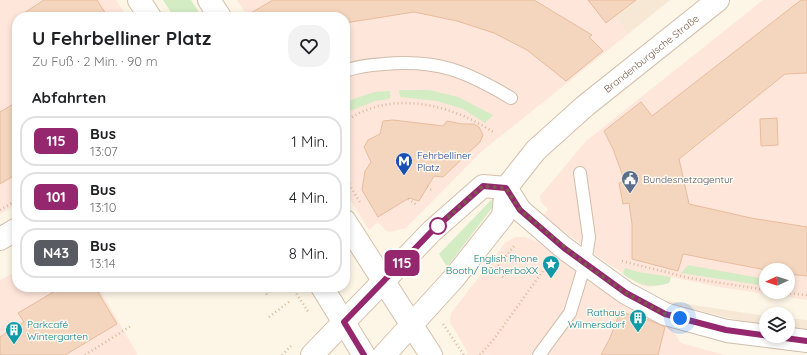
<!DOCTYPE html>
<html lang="de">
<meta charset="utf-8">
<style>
:root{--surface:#fff;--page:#f2f2f2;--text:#202124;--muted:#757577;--line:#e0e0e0}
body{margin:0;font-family:Quicksand,sans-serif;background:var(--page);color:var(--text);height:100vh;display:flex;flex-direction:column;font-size:15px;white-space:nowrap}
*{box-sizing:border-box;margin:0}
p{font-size:13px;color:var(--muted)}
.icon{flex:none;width:22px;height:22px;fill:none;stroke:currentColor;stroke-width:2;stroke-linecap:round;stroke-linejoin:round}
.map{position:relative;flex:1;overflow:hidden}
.side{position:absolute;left:12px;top:12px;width:338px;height:280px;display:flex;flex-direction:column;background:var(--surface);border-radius:16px;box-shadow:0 2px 6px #0003}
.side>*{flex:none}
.badge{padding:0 8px;border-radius:6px;font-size:14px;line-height:26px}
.needle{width:26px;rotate:266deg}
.buttons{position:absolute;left:759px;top:263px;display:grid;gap:8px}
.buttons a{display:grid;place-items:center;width:36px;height:36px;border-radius:50%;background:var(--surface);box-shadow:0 2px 6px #0003;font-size:20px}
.you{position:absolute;width:20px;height:20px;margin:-10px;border:3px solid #fff;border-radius:50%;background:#1a73e8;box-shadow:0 0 0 6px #1a73e833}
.map>.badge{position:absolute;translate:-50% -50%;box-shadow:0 0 0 2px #fff}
h2{padding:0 20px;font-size:15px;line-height:36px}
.round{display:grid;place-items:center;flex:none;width:42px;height:42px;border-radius:16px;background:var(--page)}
.summary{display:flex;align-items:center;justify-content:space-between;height:68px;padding:0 20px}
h1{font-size:19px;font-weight:700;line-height:30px}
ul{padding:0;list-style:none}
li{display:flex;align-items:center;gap:12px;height:50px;margin:0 8px 6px;padding:0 12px;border:2px solid var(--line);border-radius:16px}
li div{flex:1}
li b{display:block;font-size:15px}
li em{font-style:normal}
li .badge{min-width:44px;font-weight:700;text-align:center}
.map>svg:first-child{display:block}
</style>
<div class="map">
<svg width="807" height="355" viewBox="0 0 807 355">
<rect width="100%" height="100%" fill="#fdf6e7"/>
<path fill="#f6e8d5" d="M602 0H670L628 34Z
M661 300 766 316V327L688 308 686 313Z
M788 318 807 320V331L788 329Z"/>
<path fill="#fee6da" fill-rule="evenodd" d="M0 0H116L127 17H17V204L0 214Z
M237 0H602L628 34 482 151 406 228 390 232 386 231 378 222 369 230 345 191V17H248Z
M763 0H807V300L719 287 671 277 669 283 662 285 648 287 641 285 601 259 543 216 548 209 541 202 540 196 586 141ZM766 270H788V292H766Z
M515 237H524L536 241 597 286 624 302 667 322 681 343 724 355H466L468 353 450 322 451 313 506 242Z
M17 271V287H98L138 355H0V280Z"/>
<path fill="#d3ecc4" d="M163 0H191L202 17H174Z
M399 90H429L458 97 493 115 485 123 463 109 437 101 400 97Z
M390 91V99L375 101 345 113V102L374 92Z
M495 196 498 200 447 267 439 254Z
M688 265 766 279V286L681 273Z
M625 268 638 272 671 277 669 283C650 289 639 285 623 274Z"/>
<path fill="#f4d5bd" stroke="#e8bc9c" d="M44 0H97L108 17H18Z
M273 0H534L592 35 589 37 603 51 566 81 527 50 494 33 457 21 414 12 345 23V17H244Z
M588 0H636L606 23Z
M801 0H807V73L785 74 679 159 689 204 751 218 807 227V276L788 274V270H766L683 254 678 271 632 259V224L629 203 623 204 619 183 625 182 613 149 604 131 641 102 652 116Z
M17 102V174L0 184V112Z
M777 118 778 145 761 146 760 119Z
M393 120 443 126 447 121 462 124H474L479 127 483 135 480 142 443 177 434 176 419 201 409 198 378 217 362 190 365 171 371 162 364 147 368 140 380 134 383 121Z
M62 287H95L117 324 65 355H0V337L24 322 18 313Z
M620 312 649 320 665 327 658 355H601L610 338Z"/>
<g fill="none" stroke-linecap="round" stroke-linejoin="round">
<defs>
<path id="service" d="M345 71C358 66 370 65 384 64 437 59 466 71 511 98
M539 355 570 313 585 264 589 237 580 173"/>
<path id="minor" d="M506 188 520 210 564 248 626 293 665 314 727 331 807 341
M0 239 17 229"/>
<g id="secondary">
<path d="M139 0 150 17"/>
<path d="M209 0 220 17"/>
<path d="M345 221 431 355"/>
<path d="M322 287 364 355"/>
<path d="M312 355 432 231 483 186 506 188"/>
<path id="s1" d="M384 355 454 278 503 216 506 188 536 150 585 106 718 0"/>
</g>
</defs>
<use href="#service" stroke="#d0bdab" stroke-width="14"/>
<use href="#minor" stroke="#d0bdab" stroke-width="24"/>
<use href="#secondary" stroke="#d6c0ab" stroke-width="24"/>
<path stroke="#dab89f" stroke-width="2.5" stroke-dasharray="1 3" stroke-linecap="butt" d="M345 121C351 118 358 113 364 111 406 93 457 108 493 132
M345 177 361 204
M427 187 433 191
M408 199 417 205
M0 210 17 200
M622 261 689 278 766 290
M503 277 495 270 514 246
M262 287 267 295
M271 287 274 291
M292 287 309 313
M778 292 807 295
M269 317 290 301
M443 324 464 355
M85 355 131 326
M282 355 291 346
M480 355 494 339 548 264"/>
<use href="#service" stroke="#fff" stroke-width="12"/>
<use href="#minor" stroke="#fff" stroke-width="22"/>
<use href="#secondary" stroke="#fff" stroke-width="22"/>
</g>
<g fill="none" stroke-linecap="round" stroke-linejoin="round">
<defs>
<path id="line" d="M364 355 344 322 432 231 483 186 506 188 520 210 564 248 626 293 665 314 726 330 807 341"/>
</defs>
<use href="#line" stroke="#fff" stroke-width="9"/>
<use href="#line" stroke="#95276e" stroke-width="6"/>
<path stroke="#795c49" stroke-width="4" stroke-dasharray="0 7.2" d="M438 226 483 186 506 188 520 210 585 264 626 293 665 314 680 318"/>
</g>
<defs>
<symbol id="metro-pin" viewBox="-11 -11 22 30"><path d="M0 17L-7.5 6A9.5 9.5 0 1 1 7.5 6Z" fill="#1a4fb4" stroke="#fff9ee"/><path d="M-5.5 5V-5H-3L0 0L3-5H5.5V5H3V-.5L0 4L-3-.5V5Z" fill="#fff"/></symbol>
<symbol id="civic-pin" viewBox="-11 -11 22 30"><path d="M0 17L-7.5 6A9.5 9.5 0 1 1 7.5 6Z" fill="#5c6f8a" stroke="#fff9ee"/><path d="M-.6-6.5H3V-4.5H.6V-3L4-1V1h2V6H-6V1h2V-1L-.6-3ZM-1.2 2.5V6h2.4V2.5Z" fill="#fff"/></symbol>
<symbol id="sight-pin" viewBox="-11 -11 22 30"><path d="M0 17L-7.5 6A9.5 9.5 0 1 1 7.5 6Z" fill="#0f9aa8" stroke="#fff9ee"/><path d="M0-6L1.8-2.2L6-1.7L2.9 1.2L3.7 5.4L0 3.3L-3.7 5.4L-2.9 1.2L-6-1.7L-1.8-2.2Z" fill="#fff"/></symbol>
<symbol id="building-pin" viewBox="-11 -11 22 30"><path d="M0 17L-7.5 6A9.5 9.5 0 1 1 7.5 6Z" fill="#0f9aa8" stroke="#fff9ee"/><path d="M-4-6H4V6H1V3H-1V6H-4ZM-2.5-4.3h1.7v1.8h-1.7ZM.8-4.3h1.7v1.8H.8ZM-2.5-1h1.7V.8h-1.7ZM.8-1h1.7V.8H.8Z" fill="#fff"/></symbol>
</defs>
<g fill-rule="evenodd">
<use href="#metro-pin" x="394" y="151" width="20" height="27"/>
<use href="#civic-pin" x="620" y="169" width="20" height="27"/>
<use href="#sight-pin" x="541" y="254" width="20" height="27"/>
<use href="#building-pin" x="628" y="308" width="20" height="27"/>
<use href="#building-pin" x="4" y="320" width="20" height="27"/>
</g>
<circle fill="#fff" stroke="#95276e" stroke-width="2" cx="438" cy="226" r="8"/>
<g text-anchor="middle" stroke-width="3" stroke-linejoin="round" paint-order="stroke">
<g font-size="10" fill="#795c49" stroke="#fff9ee">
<text dy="4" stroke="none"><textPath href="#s1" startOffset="410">Brandenburgische Straße</textPath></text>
</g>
<g font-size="10" fill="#164399" stroke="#fff9ee" text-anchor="start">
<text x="417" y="159">Fehrbelliner<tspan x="417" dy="12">Platz</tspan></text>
</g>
<g font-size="10" fill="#4e5e75" stroke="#fff9ee" text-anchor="start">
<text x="643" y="183">Bundesnetzagentur</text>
</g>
<g font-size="10" fill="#0d838f" stroke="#fff9ee" text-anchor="end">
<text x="538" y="262">English Phone<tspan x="538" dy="12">Booth/ BücherboXX</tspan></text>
<text x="625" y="316">Rathaus<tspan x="625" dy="12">Wilmersdorf</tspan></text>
<text x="27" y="328" text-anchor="start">Parkcafé<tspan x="27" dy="12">Wintergarten</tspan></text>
</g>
</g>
</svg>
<div class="buttons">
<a><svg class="needle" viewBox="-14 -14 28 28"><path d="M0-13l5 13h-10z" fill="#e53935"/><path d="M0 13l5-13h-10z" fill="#757577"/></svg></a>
<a><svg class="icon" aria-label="layers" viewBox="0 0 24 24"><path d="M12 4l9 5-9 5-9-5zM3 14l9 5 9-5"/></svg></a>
</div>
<div class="you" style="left:680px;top:318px"></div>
<b class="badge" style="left:402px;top:263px;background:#95276e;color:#fff">115</b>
<section class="side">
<div class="summary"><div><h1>U Fehrbelliner Platz</h1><p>Zu Fuß · 2 Min. · 90 m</p></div><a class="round"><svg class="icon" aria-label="heart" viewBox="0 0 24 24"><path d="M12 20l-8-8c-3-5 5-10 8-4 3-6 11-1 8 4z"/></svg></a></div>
<h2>Abfahrten</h2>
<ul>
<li><span class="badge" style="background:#95276e;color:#fff">115</span><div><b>Bus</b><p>13:07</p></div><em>1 Min.</em></li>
<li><span class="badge" style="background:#95276e;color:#fff">101</span><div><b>Bus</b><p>13:10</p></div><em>4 Min.</em></li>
<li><span class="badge" style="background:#595b62;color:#fff">N43</span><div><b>Bus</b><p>13:14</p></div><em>8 Min.</em></li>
</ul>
</section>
</div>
